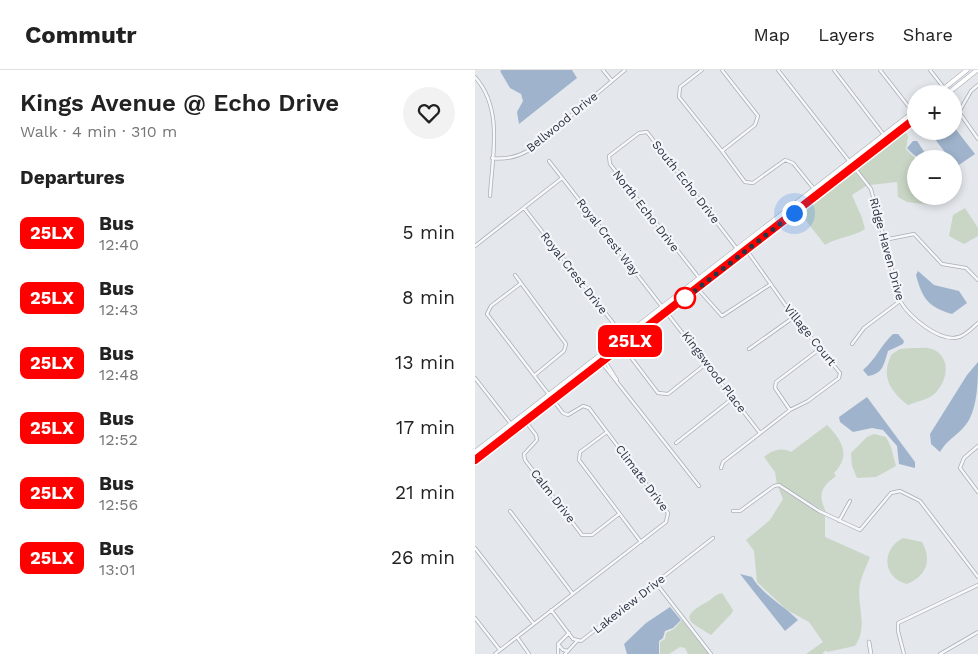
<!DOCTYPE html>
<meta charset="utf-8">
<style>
:root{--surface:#fff;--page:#f2f2f2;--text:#222;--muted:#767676;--line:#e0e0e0}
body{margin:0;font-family:"Work Sans",sans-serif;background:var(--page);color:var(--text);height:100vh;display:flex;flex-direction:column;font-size:19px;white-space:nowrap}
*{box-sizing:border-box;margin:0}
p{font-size:16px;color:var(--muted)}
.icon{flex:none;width:28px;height:28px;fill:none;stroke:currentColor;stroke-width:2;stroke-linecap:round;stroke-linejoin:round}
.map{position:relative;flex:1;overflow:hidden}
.side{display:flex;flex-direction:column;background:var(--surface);width:475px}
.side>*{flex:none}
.badge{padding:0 10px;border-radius:8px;font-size:18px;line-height:32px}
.tools{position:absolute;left:432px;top:15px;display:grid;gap:10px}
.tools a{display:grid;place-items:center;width:55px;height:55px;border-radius:50%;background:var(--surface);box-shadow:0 2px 8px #0003;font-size:25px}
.you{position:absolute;width:25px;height:25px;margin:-12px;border:4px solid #fff;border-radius:50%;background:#1a73e8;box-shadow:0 0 0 8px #1a73e833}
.map>.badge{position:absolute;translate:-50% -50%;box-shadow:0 0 0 2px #fff}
h2{padding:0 20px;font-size:19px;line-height:45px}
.round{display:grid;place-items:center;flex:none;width:52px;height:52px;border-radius:26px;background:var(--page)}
.overview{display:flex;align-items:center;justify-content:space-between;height:85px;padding:0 20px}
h1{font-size:24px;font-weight:600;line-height:38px}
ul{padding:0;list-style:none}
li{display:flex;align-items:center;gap:15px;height:65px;padding:0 20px}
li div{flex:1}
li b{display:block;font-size:19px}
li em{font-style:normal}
li .badge{min-width:55px;font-weight:700;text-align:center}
header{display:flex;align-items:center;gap:30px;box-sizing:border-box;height:70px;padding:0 25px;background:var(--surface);border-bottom:1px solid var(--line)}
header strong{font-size:24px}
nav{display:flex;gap:28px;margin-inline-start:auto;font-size:18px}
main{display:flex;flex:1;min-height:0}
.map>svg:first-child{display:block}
</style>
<header>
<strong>Commutr</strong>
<nav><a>Map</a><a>Layers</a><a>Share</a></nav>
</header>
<main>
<section class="side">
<div class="overview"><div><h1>Kings Avenue @ Echo Drive</h1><p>Walk · 4 min · 310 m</p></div><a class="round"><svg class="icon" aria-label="heart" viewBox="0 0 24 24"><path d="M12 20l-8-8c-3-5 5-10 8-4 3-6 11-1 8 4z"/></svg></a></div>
<h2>Departures</h2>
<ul>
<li><span class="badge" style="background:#f00;color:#fff">25LX</span><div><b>Bus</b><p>12:40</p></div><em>5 min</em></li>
<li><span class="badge" style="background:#f00;color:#fff">25LX</span><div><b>Bus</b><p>12:43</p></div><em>8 min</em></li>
<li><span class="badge" style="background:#f00;color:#fff">25LX</span><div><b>Bus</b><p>12:48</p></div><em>13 min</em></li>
<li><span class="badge" style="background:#f00;color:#fff">25LX</span><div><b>Bus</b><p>12:52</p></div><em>17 min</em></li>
<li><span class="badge" style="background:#f00;color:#fff">25LX</span><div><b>Bus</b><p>12:56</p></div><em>21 min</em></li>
<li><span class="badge" style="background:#f00;color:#fff">25LX</span><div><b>Bus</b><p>13:01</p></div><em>26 min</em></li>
</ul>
</section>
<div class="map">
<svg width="503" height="584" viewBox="0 0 503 584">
<rect width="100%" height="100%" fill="#e4e7ec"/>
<path fill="#c9d6c5" d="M431 61 433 67 431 79 441 89V126H463L456 135 432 132 423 127 422 112 395 115 382 99Z
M379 101 391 116 377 125 387 148 390 159C378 167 363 167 350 175L325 143Z
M490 138 503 158V166L489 174 474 166 478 145Z
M438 278C443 278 452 277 457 279 478 287 472 314 458 325 452 330 440 332 433 335 415 321 405 306 417 284L425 279Z
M352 355C366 369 377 385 359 403L361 406C345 418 343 425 351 442L302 414 300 402 289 387C298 380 305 377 316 382Z
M399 364 411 367 416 377 421 396 401 407 382 408 377 396 376 383 392 367Z
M303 417 350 446V467L395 487C392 495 387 505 385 514 381 536 394 556 380 576L352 582 351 580 347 584H331L348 572 334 552 312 540 282 512 279 481 271 470 295 450 308 429Z
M428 468 447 472C457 490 452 506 432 514 407 508 406 479 428 468Z
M247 523 258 540 257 543 236 565C218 553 201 549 230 533 237 530 238 525 247 523Z
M207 550 234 584H213L210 578 205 577 194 584H185V572L190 569 191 563 199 559Z"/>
<path fill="#9fb4cc" d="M27 0H97L102 8 44 54 42 42 48 31 46 24 35 18 25 1Z
M479 57 500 84 481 97 479 89H475L454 61H479Z
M438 71H442L454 89C443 89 439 86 432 78Z
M443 201 459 215 484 221 492 233 477 244C453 237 447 228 441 205Z
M418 264H423L429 271 428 274 413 281C409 294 408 304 393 306L388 300C401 289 406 275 418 264Z
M503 292C503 311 503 342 489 357 481 366 471 371 465 382L456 374 455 364 492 305Z
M392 327 440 392V398L424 394 422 376 408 360 397 358 378 362 365 352 364 347Z
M265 504 277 507C288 525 308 535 323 550L310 561Z
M195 537 206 550 198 558 190 561 188 568 184 571V584H152L149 574 171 553Z"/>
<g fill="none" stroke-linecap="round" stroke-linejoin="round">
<defs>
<path id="minor" d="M128 0 137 11
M227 0 205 17 204 27 247 81 280 55 283 46 247 0
M303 0 396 119 425 231C434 246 464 273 484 267 491 265 497 258 503 253
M359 0 409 65
M405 0 441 46
M455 0 473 23
M0 7C29 39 17 87 15 126
M503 15 496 21 484 42 503 69
M247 81 270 112 278 113 310 90 318 93 343 124
M17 88C31 90 43 87 56 79L150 0
M74 91 285 363
M49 138 149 267
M409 170 439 164 467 194 491 198 503 210
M0 176 87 108
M40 205 91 274 89 281 60 305
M225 209 135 94 134 86 164 63 172 62 266 184
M222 218 247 246 296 214
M377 274 389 258 425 231
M148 277 183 323 193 324 232 293
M274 279 319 247
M130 291 142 310
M127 293 224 416
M0 308 36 354
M315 340 300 318 301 312 346 278
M51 352 61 365 62 370 49 384 50 390 107 465H117L144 444
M132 362 105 382 104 390 166 472
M201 373 258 328
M503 376 489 388 485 398 503 422
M246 398 248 392 315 340 333 331 364 308 365 303 319 247 268 175
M35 441 98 524
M258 441H265L299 416 304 415 344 441 385 460 416 423 425 421 445 431 503 507
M364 451 375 431
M0 478 59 554
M181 513 236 584
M76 540 98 569 106 571 238 468
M0 548 25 580
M42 567 54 584
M83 574 88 580 93 581
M20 584 191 452 193 443 114 338 108 336 93 345 88 343 12 244 16 236 45 214
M83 584V574L94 563
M90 584 102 571
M429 584 423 561V553L503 515
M465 584 503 562"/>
<path id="tertiary" d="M394 572 396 584"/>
<path id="secondary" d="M462 24 492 0
M472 24 502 0
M0 382 441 40
M0 390 441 48"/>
</defs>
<use href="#minor" stroke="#a9aeb7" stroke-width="4"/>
<use href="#tertiary" stroke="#a9aeb7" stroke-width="4.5"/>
<use href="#secondary" stroke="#a9aeb7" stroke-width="5"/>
<use href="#minor" stroke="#f7f8fa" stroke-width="2.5"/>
<use href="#tertiary" stroke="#f7f8fa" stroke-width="3"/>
<use href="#secondary" stroke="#fff" stroke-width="4"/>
</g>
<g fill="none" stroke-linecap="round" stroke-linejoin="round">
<defs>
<path id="line" d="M0 390 441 48"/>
</defs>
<use href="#line" stroke="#fff" stroke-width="11"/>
<use href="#line" stroke="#f00" stroke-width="8"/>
<path stroke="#2b3445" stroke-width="5" stroke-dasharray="0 9" d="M210 228 208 230 319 143"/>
</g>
<circle fill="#fff" stroke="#f00" stroke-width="2.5" cx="210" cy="228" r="10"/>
<g text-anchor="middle" stroke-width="4.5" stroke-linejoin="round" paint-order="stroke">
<g font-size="12" fill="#2b3445" stroke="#f4f6f9">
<text transform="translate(87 52) rotate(-39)" y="4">Bellwood Drive</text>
<text transform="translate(211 112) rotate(52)" y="4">South Echo Drive</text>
<text transform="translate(171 141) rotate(52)" y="4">North Echo Drive</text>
<text transform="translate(133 167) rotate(52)" y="4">Royal Crest Way</text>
<text transform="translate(412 179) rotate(75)" y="4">Ridge Haven Drive</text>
<text transform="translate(99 203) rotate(52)" y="4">Royal Crest Drive</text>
<text transform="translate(335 265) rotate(51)" y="4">Village Court</text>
<text transform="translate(239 302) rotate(53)" y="4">Kingswood Place</text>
<text transform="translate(167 408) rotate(53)" y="4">Climate Drive</text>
<text transform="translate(78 426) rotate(52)" y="4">Calm Drive</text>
<text transform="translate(154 534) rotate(-38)" y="4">Lakeview Drive</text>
</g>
</g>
</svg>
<div class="tools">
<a>+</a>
<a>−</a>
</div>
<div class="you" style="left:319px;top:143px"></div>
<b class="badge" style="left:155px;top:271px;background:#f00;color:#fff">25LX</b>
</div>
</main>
